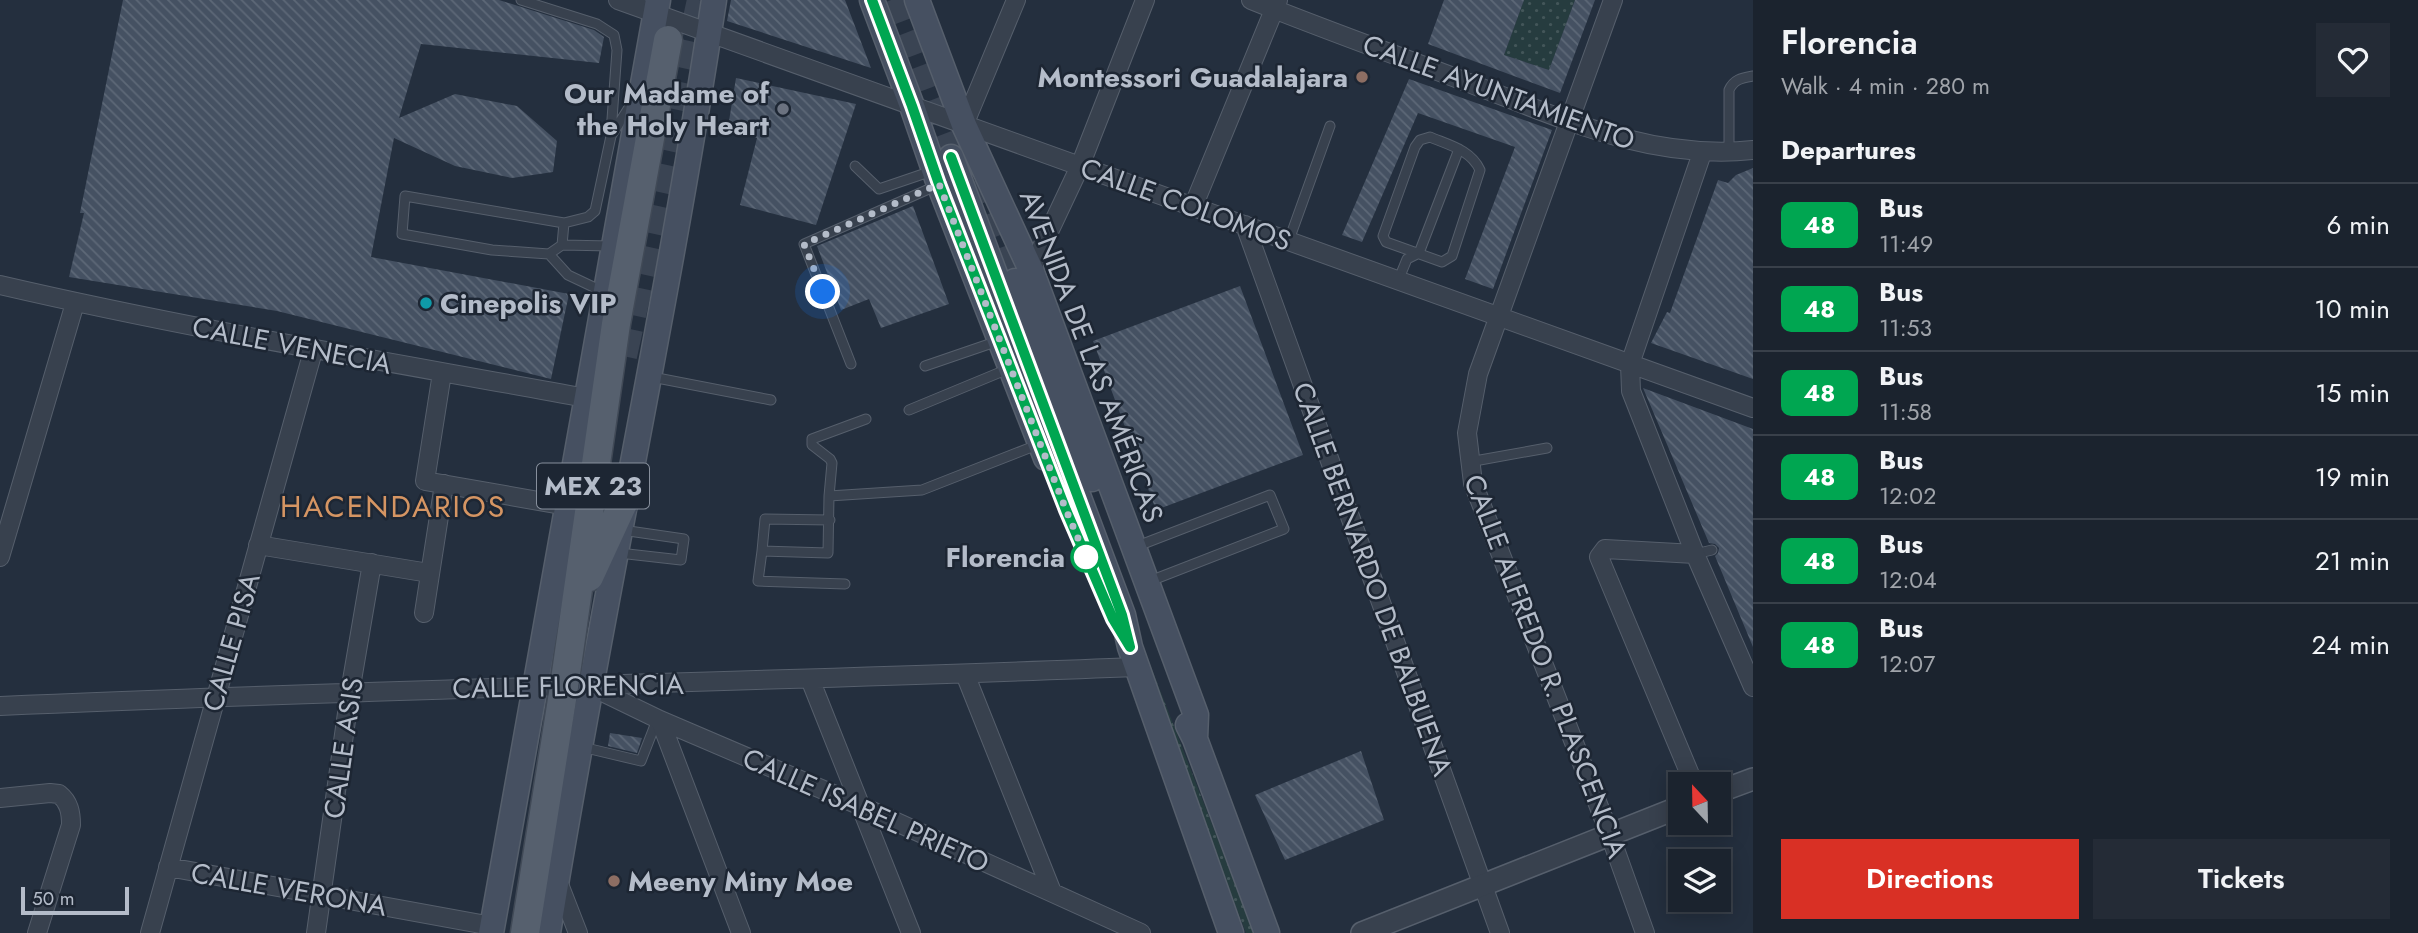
<!DOCTYPE html>
<meta charset="utf-8">
<style>
:root{--surface:#1b232e;--page:#242b36;--text:#f1f3f6;--muted:#a0a4aa;--line:#39404a;--accent:#d93025}
body{margin:0;font-family:Jost,sans-serif;background:var(--page);color:var(--text);height:100vh;display:flex;flex-direction:column;font-size:26px;white-space:nowrap}
*{box-sizing:border-box;margin:0}
p{font-size:23px;color:var(--muted)}
.icon{flex:none;width:38px;height:38px;fill:none;stroke:currentColor;stroke-width:2;stroke-linecap:round;stroke-linejoin:round}
.map{position:relative;flex:1;overflow:hidden}
.drawer{display:flex;flex-direction:column;background:var(--surface);width:665px}
.drawer>*{flex:none}
.badge{padding:0 14px;border-radius:10px;font-size:24px;line-height:46px}
.needle{width:46px;rotate:338deg}
.tools{position:absolute;left:1668px;top:772px;display:grid;gap:14px}
.tools a{display:grid;place-items:center;width:63px;height:63px;border-radius:0px;background:var(--surface);box-shadow:0 4px 18px #0003,0 0 0 2px var(--line);font-size:35px}
.scale{position:absolute;left:21px;bottom:18px;width:108px;box-sizing:border-box;padding-left:7px;border:4px solid #b4bcc9;border-top:0;font-size:19px;line-height:24px;white-space:nowrap;color:#b4bcc9;-webkit-text-stroke:5px #1d2633;paint-order:stroke}
.you{position:absolute;width:35px;height:35px;margin:-18px;border:5px solid #fff;border-radius:50%;background:#1a73e8;box-shadow:0 0 0 10px #1a73e833}
.map>.badge{position:absolute;translate:-50% -50%;box-shadow:0 0 0 4px #fff}
h2{padding:0 28px;font-size:26px;line-height:63px}
.round{display:grid;place-items:center;flex:none;width:74px;height:74px;border-radius:0px;background:var(--page)}
.overview{display:flex;align-items:center;justify-content:space-between;height:119px;padding:0 28px}
h1{font-size:33px;font-weight:600;line-height:52px}
.action{display:flex;gap:14px;margin-top:auto;padding:14px 28px}
.action a{flex:1;height:80px;border-radius:0px;background:var(--accent);color:#fff;font-size:28px;font-weight:600;line-height:80px;text-align:center}
.action a+a{background:var(--page);color:var(--text)}
ul{padding:0;list-style:none}
li{display:flex;align-items:center;gap:21px;height:84px;padding:0 28px;border-top:2px solid var(--line)}
li div{flex:1}
li b{display:block;font-size:26px}
li em{font-style:normal}
li .badge{min-width:77px;font-weight:700;text-align:center}
main{display:flex;flex:1;min-height:0}
.map>svg:first-child{display:block}
</style>
<main>
<div class="map">
<svg width="1753" height="933" viewBox="0 0 1753 933">
<defs>
<pattern id="garden-dots" width="8" height="8" patternUnits="userSpaceOnUse" patternTransform="scale(1.75)"><rect width="8" height="8" fill="#263c3f"/><path d="M2 2h.1M6 6h.1" fill="none" stroke="#435659" stroke-width="1.8" stroke-linecap="round"/></pattern>
<pattern id="building-back-hatch" width="6" height="6" patternUnits="userSpaceOnUse" patternTransform="scale(1.75)"><rect width="6" height="6" fill="#455162"/><path d="M-1 5l2 2M0 0l6 6M5-1l2 2" fill="none" stroke="#5d6877"/></pattern>
</defs>
<rect width="100%" height="100%" fill="#242f3e"/>
<path fill="url(#garden-dots)" d="M1524 0H1575L1549 70 1504 55Z
M1136 628 1254 933H1246L1130 630Z"/>
<path fill="url(#building-back-hatch)" d="M123 0H499L594 30 604 37 599 63 421 44 399 118 455 94 517 106 557 141 553 172 512 178 455 166 394 138 371 257 569 294 551 379 277 311 69 277 84 213H80Z
M731 0H845L871 68 727 21Z
M1444 0H1524L1504 55 1549 70 1575 0H1595L1560 93 1428 44Z
M736 78 856 104 816 225 740 205 757 138 728 127Z
M1409 79 1552 130 1493 289 1465 279 1515 147 1418 113 1362 242 1342 235Z
M1753 168V379L1651 343 1667 312 1670 313 1718 180 1728 183 1736 175Z
M913 206 949 304 881 328 869 299 841 310 817 246Z
M1240 286 1303 455 1156 510 1093 341Z
M1643 388 1753 429V647L1715 556 1718 553 1719 548 1715 544 1709 543Z
M610 733 642 738 637 753 608 746Z
M1361 751 1384 820 1285 860 1255 795Z"/>
<g fill="none" stroke-linecap="round" stroke-linejoin="round">
<path stroke="#3a4453" stroke-width="24" stroke-dasharray="24 12" stroke-linecap="butt" d="M891 0 951 157
M979 179 1014 277"/>
<path stroke="#3a4453" stroke-width="28" stroke-dasharray="28 14" stroke-linecap="butt" d="M668 40 677 0
M623 356 701 0
M544 719 556 663"/>
<defs>
<path id="service" d="M521 0 597 24 614 35 617 50 611 133
M1430 137C1449 145 1471 150 1480 170L1452 256 1442 262 1386 242 1383 236 1415 147 1420 140Z
M1729 152V90C1734 79 1742 78 1753 76
M855 166 879 189 932 171
M1289 240 1330 126
M562 245 564 223
M611 246 562 245 549 254 492 250 402 234 405 196 564 223 588 217 595 211 611 136 630 106
M549 254 568 275 604 292
M1398 281 1407 259 1419 253 1459 149
M851 364 804 244 938 185
M925 366 998 341
M652 377 771 400
M909 410 1008 369
M866 419 812 439V445L830 459 832 463 829 496 922 490 1037 445
M1469 462 1547 448
M829 496 828 553 762 551 758 581 845 584
M1135 547 1270 495 1284 529 1150 581
M762 551 765 519 830 520
M619 553 681 560 684 539 622 530
M1695 554 1712 550
M582 747 641 761 657 720"/>
<path id="minor" d="M618 0 1753 408
M1251 0C1320 28 1391 53 1461 80 1557 116 1648 161 1753 150
M1613 0 1478 374 1467 433 1473 483 1610 835 1645 933
M964 125 1016 0
M1702 153 1630 364 1631 391 1695 554 1753 687
M1193 207 1278 0
M1245 225 1500 933
M1031 270 1080 166 1145 0
M0 285C194 330 390 362 586 398
M442 373 425 481 567 506
M258 545 429 573
M0 557 75 303
M424 613 444 484
M965 674 1052 892
M810 679 911 933
M594 688 660 720 861 806 1141 933
M0 706C379 689 758 682 1137 667
M660 720 741 933
M1694 784 1599 557 1605 549 1695 554
M0 798 50 793 59 794C69 802 71 812 71 825L37 933
M168 867 492 926
M557 879 578 933
M150 933 313 351
M316 933 350 692 372 563"/>
<path id="tertiary" d="M1718 792 1753 779
M1362 933 1680 807"/>
<path id="secondary" d="M872 0 912 106 939 184 1046 458
M917 0 964 125 1031 270 1196 715 1195 739
M951 157 1123 615 1130 647 1231 933
M1015 281 1092 479
M1188 725 1195 739 1267 933
M491 933 658 0
M548 933C598 621 667 312 714 0"/>
<path id="primary" d="M589 577 630 488
M525 933 564 687 616 324 668 40"/>
</defs>
<use href="#service" stroke="#565f6c" stroke-width="11"/>
<use href="#minor" stroke="#565f6c" stroke-width="20"/>
<use href="#tertiary" stroke="#565f6c" stroke-width="24"/>
<use href="#secondary" stroke="#565f6c" stroke-width="27"/>
<use href="#primary" stroke="#414a57" stroke-width="31"/>
<use href="#service" stroke="#38414e" stroke-width="9"/>
<use href="#minor" stroke="#38414e" stroke-width="18"/>
<use href="#tertiary" stroke="#38414e" stroke-width="21"/>
<use href="#secondary" stroke="#465061" stroke-width="24"/>
<use href="#primary" stroke="#56606e" stroke-width="28"/>
</g>
<g fill="none" stroke-linecap="round" stroke-linejoin="round">
<defs>
<path id="line" d="M872 0 912 106 939 184 1066 510 1113 619 1130 647 1122 615 951 157"/>
</defs>
<use href="#line" stroke="#fff" stroke-width="16"/>
<use href="#line" stroke="#00a651" stroke-width="10"/>
<path stroke="#b4bcc9" stroke-width="7" stroke-dasharray="0 12.6" d="M823 292 804 244 939 184 1066 510 1086 557"/>
</g>
<g fill="#8d6e63" stroke="#1d2633" stroke-width="2.5">
<circle cx="1362" cy="77" r="7"/>
<circle cx="614" cy="881" r="7"/>
</g>
<circle fill="#6b7280" stroke="#1d2633" stroke-width="2.5" cx="783" cy="109" r="7"/>
<circle fill="#0f9aa8" stroke="#1d2633" stroke-width="2.5" cx="426" cy="303" r="7"/>
<circle fill="#fff" stroke="#00a651" stroke-width="3.5" cx="1086" cy="557" r="14"/>
<g text-anchor="middle" stroke-width="5" stroke-linejoin="round" paint-order="stroke">
<rect fill="#1d2633" stroke="#878f9c" stroke-width="2" x="537" y="463.5" width="112" height="45" rx="5"/>
<g font-size="26" font-weight="bold" fill="#b4bcc9">
<text x="593" y="495">MEX 23</text>
</g>
<g font-size="28" font-weight="bold" fill="#b4bcc9" stroke="#1d2633" text-anchor="end">
<text x="1348" y="87">Montessori Guadalajara</text>
<text x="769" y="103">Our Madame of<tspan x="769" dy="32">the Holy Heart</tspan></text>
<text x="440" y="313" text-anchor="start">Cinepolis VIP</text>
<text x="628" y="891" text-anchor="start">Meeny Miny Moe</text>
</g>
<g font-size="28" fill="#b4bcc9" stroke="#1d2633">
<text transform="translate(1499 92) rotate(20)" y="10">CALLE AYUNTAMIENTO</text>
<text transform="translate(1186 204) rotate(20)" y="10">CALLE COLOMOS</text>
<text transform="translate(292 345) rotate(11)" y="10">CALLE VENECIA</text>
<text transform="translate(1092 356) rotate(69)" y="10">AVENIDA DE LAS AMÉRICAS</text>
<text transform="translate(1373 579) rotate(70)" y="10">CALLE BERNARDO DE BALBUENA</text>
<text transform="translate(231 642) rotate(-74)" y="10">CALLE PISA</text>
<text transform="translate(1546 666) rotate(69)" y="10">CALLE ALFREDO R. PLASCENCIA</text>
<text transform="translate(568 686) rotate(-1)" y="10">CALLE FLORENCIA</text>
<text transform="translate(343 748) rotate(-82)" y="10">CALLE ASIS</text>
<text transform="translate(866 810) rotate(24)" y="10">CALLE ISABEL PRIETO</text>
<text transform="translate(289 889) rotate(10)" y="10">CALLE VERONA</text>
</g>
<g font-size="28" font-weight="bold" fill="#b4bcc9" stroke="#1d2633" text-anchor="end">
<text x="1065" y="567">Florencia</text>
</g>
<g font-size="30" letter-spacing="2" fill="#d59563" stroke="#1d2633">
<text x="393" y="517">HACENDARIOS</text>
</g>
</g>
</svg>
<div class="tools">
<a><svg class="needle" viewBox="-14 -14 28 28"><path d="M0-13l5 13h-10z" fill="#e53935"/><path d="M0 13l5-13h-10z" fill="#a0a4aa"/></svg></a>
<a><svg class="icon" aria-label="layers" viewBox="0 0 24 24"><path d="M12 4l9 5-9 5-9-5zM3 14l9 5 9-5"/></svg></a>
</div>
<div class="scale">50 m</div>
<div class="you" style="left:823px;top:292px"></div>
</div>
<section class="drawer">
<div class="overview"><div><h1>Florencia</h1><p>Walk · 4 min · 280 m</p></div><a class="round"><svg class="icon" aria-label="heart" viewBox="0 0 24 24"><path d="M12 20l-8-8c-3-5 5-10 8-4 3-6 11-1 8 4z"/></svg></a></div>
<h2>Departures</h2>
<ul>
<li><span class="badge" style="background:#00a651;color:#fff">48</span><div><b>Bus</b><p>11:49</p></div><em>6 min</em></li>
<li><span class="badge" style="background:#00a651;color:#fff">48</span><div><b>Bus</b><p>11:53</p></div><em>10 min</em></li>
<li><span class="badge" style="background:#00a651;color:#fff">48</span><div><b>Bus</b><p>11:58</p></div><em>15 min</em></li>
<li><span class="badge" style="background:#00a651;color:#fff">48</span><div><b>Bus</b><p>12:02</p></div><em>19 min</em></li>
<li><span class="badge" style="background:#00a651;color:#fff">48</span><div><b>Bus</b><p>12:04</p></div><em>21 min</em></li>
<li><span class="badge" style="background:#00a651;color:#fff">48</span><div><b>Bus</b><p>12:07</p></div><em>24 min</em></li>
</ul>
<div class="action"><a>Directions</a><a>Tickets</a></div>
</section>
</main>
